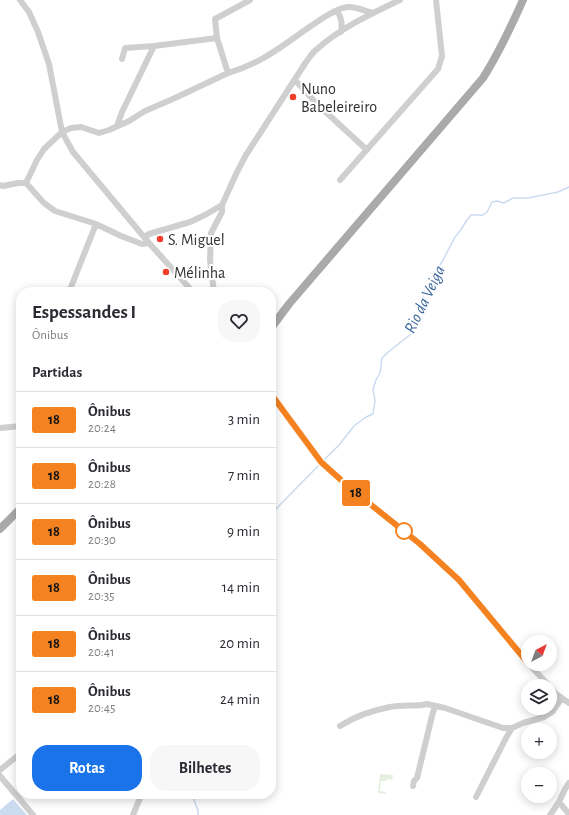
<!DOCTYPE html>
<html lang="pt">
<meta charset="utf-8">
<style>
:root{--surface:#fff;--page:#f7f7f7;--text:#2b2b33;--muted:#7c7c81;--line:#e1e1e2;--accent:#1a73e8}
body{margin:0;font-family:"Alegreya Sans",sans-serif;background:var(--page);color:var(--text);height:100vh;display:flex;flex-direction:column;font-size:15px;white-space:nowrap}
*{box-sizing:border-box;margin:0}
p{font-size:13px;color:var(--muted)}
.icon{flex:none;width:22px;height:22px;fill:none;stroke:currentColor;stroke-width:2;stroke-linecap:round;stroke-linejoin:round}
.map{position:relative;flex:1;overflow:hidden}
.sheet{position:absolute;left:16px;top:287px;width:260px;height:512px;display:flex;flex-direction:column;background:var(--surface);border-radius:16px;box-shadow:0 2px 10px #0003}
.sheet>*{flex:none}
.badge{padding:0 8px;border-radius:3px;font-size:14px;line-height:26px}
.needle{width:26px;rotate:41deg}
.buttons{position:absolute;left:521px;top:635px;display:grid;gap:8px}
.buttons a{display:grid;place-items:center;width:36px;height:36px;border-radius:50%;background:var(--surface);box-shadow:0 2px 10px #0003;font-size:20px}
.map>.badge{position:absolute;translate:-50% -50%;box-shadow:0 0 0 2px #fff}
h2{padding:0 16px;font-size:15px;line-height:36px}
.round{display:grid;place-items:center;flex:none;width:42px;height:42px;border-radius:16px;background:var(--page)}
.overview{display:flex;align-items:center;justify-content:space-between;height:68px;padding:0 16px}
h1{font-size:19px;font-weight:700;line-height:30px}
.button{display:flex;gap:8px;margin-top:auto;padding:8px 16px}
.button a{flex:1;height:46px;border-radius:16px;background:var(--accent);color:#fff;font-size:16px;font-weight:700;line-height:46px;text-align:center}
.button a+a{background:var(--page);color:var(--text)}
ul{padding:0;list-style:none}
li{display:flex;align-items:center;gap:12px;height:56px;padding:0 16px;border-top:1px solid var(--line)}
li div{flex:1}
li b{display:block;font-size:15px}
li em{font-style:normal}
li .badge{min-width:44px;font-weight:700;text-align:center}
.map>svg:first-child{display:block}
</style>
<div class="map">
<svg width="569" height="815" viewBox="0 0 569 815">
<rect width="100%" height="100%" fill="#fff"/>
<path fill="#e5efdf" d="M380 774 393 775 392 780 387 779 386 781H381L380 791 386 792V794L378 793Z"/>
<path fill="#cbdbef" d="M13 799 27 815H0V810Z"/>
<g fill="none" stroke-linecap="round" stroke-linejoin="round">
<path stroke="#cbdbef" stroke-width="1.5" d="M323 461 339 445 354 426 366 417 373 414 375 401 373 389 376 380 380 373 382 358 387 353 411 334 421 304 426 287 443 260 455 237 460 231 467 220 471 215H483L487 212 492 202 497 201 504 203 513 198H528L558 192 569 187
M271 514 320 464
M192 794 198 811V815"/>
<path stroke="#cfcfcf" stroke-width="6" d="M20 0 29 12 38 32 49 64 62 132 73 152 149 243 193 292
M337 11C342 18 342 23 341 32
M217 38 215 19 250 0
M154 46 217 38 228 73
M295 80 316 103 367 150
M117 126 122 112 154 46 125 48 122 59
M340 180 438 69 442 56 436 0
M26 183 37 160 44 149 62 132 71 128 81 127 99 133 109 130 129 121 145 111 175 98 228 73C254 66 276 51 298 35 310 27 335 7 349 7 357 7 365 11 373 13
M0 185 3 186 18 183H26L44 203 55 211 96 224 121 236 142 244 149 243
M145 237 149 234 190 222 205 215 222 205
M69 292 96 224
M214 292 210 260 211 233 222 212V205L237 172 246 155 306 62C309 58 312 53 316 50 340 28 371 14 400 0
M271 394 321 462 350 489 420 544 459 580 528 663
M0 428 21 426
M529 664 549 686
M550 687 556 694 569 703
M340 726C354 717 374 710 390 707 401 705 412 706 422 705L427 704 436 706
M0 770 21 753
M0 776 33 815
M413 786 414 781 417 778 432 716 434 709 436 706 445 708 503 728H512
M476 797 506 738 512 728 523 723 544 717 552 712 562 698
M559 802 569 814
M133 815 140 798 141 794
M550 815 559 802 565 789 569 783"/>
<path stroke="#aaa" stroke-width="8" d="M271 328 289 304 483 78C499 53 511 27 523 0
M0 529 21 508"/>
</g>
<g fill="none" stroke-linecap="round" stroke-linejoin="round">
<defs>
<path id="line" d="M271 394 321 462 350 488 420 544 459 580 528 663"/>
</defs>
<use href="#line" stroke="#fff" stroke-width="9"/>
<use href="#line" stroke="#f58220" stroke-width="6"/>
</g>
<g fill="#f13d2c" stroke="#fff" stroke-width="1.5">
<circle cx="293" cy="97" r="4"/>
<circle cx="160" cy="239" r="4"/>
<circle cx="166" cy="272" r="4"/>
</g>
<circle fill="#fff" stroke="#f58220" stroke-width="2" cx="404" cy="531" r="8"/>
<g text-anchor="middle" stroke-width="4" stroke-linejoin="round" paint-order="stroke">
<g font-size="16" fill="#323232" stroke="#fff" text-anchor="start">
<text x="301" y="94">Nuno<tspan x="301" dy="18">Babeleireiro</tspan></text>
<text x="168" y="245">S. Miguel</text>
<text x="174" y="278">Mélinha</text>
</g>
<g font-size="17" font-style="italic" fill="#39659b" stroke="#fff">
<text transform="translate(424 299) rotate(-64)" y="6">Rio da Veiga</text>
</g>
</g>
</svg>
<div class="buttons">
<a><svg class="needle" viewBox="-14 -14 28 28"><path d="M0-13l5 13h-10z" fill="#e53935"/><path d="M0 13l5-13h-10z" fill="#7c7c81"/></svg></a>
<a><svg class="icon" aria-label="layers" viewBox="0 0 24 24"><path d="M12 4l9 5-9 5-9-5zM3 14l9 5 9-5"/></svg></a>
<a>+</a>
<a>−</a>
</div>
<b class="badge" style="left:356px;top:493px;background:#f58220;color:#111">18</b>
<section class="sheet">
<div class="overview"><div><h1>Espessandes I</h1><p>Ônibus</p></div><a class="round"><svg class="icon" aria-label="heart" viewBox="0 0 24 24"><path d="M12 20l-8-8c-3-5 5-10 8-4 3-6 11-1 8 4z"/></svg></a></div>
<h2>Partidas</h2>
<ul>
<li><span class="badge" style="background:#f58220;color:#111">18</span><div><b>Ônibus</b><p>20:24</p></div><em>3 min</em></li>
<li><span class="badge" style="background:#f58220;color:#111">18</span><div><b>Ônibus</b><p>20:28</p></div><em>7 min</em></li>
<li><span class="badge" style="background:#f58220;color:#111">18</span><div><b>Ônibus</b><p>20:30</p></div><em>9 min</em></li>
<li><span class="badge" style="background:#f58220;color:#111">18</span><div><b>Ônibus</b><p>20:35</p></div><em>14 min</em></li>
<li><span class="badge" style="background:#f58220;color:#111">18</span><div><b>Ônibus</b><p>20:41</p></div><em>20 min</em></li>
<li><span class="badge" style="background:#f58220;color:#111">18</span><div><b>Ônibus</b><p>20:45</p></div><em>24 min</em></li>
</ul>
<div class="button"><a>Rotas</a><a>Bilhetes</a></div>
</section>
</div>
